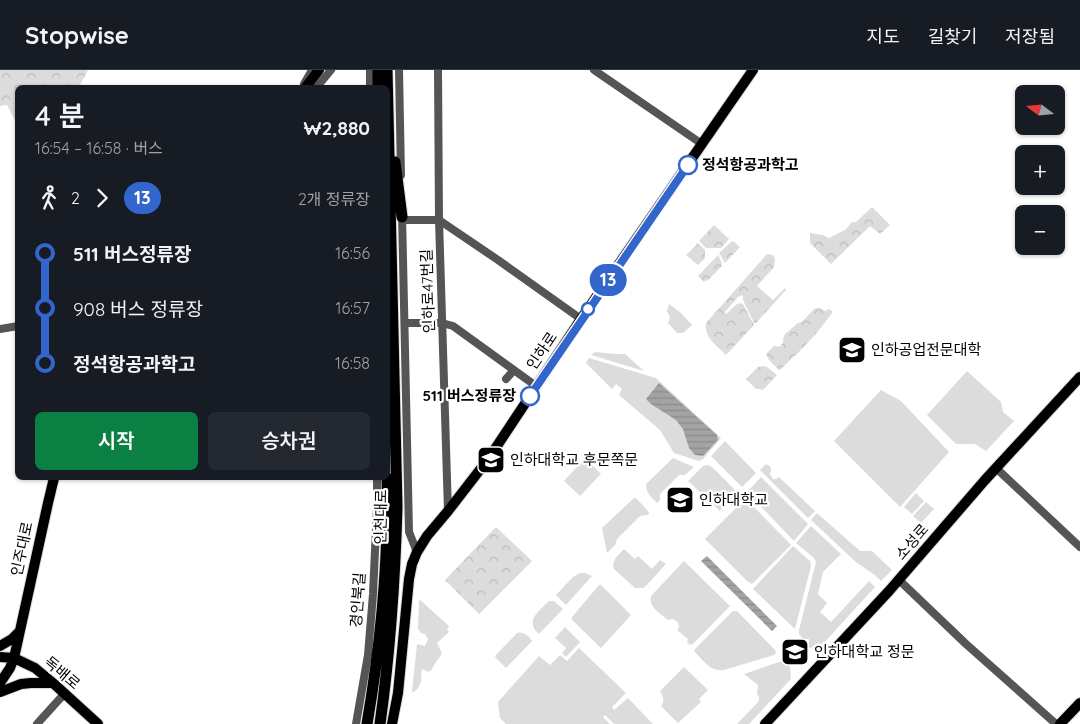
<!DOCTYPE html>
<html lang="ko">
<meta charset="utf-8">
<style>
:root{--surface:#171b24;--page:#242831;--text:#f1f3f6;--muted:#9ea1a6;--line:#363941;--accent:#0b8043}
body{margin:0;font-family:Quicksand,"Noto Sans KR",sans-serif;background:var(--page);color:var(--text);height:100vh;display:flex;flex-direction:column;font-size:19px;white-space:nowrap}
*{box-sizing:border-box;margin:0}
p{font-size:16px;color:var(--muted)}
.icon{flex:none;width:28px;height:28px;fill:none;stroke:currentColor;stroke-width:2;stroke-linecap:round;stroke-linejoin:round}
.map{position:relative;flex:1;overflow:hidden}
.side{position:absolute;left:15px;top:15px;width:375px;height:395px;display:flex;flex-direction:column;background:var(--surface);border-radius:8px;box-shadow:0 1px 4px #0004}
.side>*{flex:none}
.badge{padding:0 10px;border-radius:16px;font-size:18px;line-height:32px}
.needle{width:32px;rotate:286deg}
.buttons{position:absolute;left:1015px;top:15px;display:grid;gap:10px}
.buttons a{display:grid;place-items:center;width:50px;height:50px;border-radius:8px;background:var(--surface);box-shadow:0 1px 4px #0004;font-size:25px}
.map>.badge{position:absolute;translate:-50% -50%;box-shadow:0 0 0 2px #fff}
.legs{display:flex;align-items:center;gap:8px;height:55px;padding:0 20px;font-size:16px}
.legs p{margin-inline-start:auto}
.head{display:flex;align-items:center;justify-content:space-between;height:85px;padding:0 20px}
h1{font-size:28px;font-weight:600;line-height:38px}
.cta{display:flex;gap:10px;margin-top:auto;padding:10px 20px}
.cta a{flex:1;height:58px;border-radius:8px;background:var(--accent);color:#fff;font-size:20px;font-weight:600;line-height:58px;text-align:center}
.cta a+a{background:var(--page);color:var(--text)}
ul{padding:0 20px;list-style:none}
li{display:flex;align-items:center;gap:18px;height:55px;font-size:19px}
li i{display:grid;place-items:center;width:8px;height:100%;margin:0 6px;background:currentColor}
li i::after{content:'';width:12px;height:12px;margin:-6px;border:4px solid;border-radius:50%;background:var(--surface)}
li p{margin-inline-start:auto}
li:first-child i{background:linear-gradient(#0000 50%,currentColor 0)}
li:last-child i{background:linear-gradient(currentColor 50%,#0000 0)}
header{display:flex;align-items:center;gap:30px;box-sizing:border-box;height:70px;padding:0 25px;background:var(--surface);border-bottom:1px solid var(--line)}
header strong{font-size:24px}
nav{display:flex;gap:28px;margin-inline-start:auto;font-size:18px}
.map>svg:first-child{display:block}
</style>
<header>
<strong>Stopwise</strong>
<nav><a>지도</a><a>길찾기</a><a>저장됨</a></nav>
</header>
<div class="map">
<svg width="1080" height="654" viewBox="0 0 1080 654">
<defs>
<pattern id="forest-crowns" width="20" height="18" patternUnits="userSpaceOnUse" patternTransform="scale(1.25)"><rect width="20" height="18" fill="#dcdcdc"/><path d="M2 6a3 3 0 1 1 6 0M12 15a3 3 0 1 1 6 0" fill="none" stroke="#bbb"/></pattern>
<pattern id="water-rules" width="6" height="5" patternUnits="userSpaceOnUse" patternTransform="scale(1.25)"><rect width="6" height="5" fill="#a3a3a3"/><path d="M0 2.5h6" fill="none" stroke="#8b8b8b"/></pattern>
</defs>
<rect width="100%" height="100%" fill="#fff"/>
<path fill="url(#forest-crowns)" d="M0 0H88L79 17 18 18 17 54 7 35 0 36Z
M872 137 890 155 880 164 870 156 831 194 810 173V163L823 165 829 168 845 160 852 152H856Z
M714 155 729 169 721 178H706L699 171Z
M733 171 740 177 725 193 719 183 731 172Z
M698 173 705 180V188L698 195 686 185Z
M767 184 773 185 775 189 774 197 757 216 773 230 785 218 786 220 756 253H754L743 230V225L738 227 725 242 726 244 737 234 740 233 743 234 754 255 726 285C717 276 704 268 706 253Z
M718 185 722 193 721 195 722 196 707 211 706 210 704 212 698 206Z
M817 238H820L825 241 829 239 833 242 815 265 796 285 794 286 781 299 779 300 769 290 766 284 774 276 779 277 783 273V269L785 264 798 253 802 252 814 239Z
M763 296 767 297 777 305 763 320 755 318 746 309 758 297Z
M496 457 532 491 479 544 445 510Z"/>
<path fill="#dcdcdc" d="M669 234 680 242 692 255 683 263H677L668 253 670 247 667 241Z
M595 282 615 284H625L644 301 591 285Z
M589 288 656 308 721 368 703 389 699 391 674 383 660 360 619 325 622 319 616 314 612 319 586 293Z
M967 301 1001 332 1003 342 1014 351 986 381 975 374H956L927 345Z
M881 320 901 331 949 382 900 437 834 371Z
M725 371 756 403 742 417 711 386Z
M585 388 601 404 580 426 564 411Z
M673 388 694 397 685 405H679L660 424V430L657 433C651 427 646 423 646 414Z
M766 394 770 396 771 400 770 404 773 409H776L779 407 815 441 808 448 760 400Z
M708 395 712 397 737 422 720 441 688 411 703 396Z
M761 407 808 454 794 471 747 422Z
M916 423 924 431 912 444 904 437Z
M634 428H636L649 442 648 445 640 446 617 469 615 475 607 483 602 458Z
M926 432 934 439 921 453 913 446Z
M744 433H749L752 435 791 475 752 514 747 511 705 469 740 434Z
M817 443 860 481H872L892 500 881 511 875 505 857 493 811 450Z
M811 456 841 484 823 502 818 524 827 533 820 542 831 552 869 511 875 517 822 575 809 578V569H803L799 564V560L816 492 814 488 796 473Z
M793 476 810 491 811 496 795 559 753 519Z
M624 479 635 489 638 486 652 499 660 490 666 494 646 516 643 518H635L614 499C611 490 618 486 624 479Z
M684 491 730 536 694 573 691 575 687 573 688 569 677 560 679 557 678 552 673 549 668 550C660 543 648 537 651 526Z
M580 503H585L592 506 566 535 556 525 573 507Z
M599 515H601L631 545 601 578 572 550V547Z
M419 529 449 556 447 559 449 562 437 573 442 583C439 589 434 593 432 600L428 602 423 599 421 602C422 610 421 617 414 622H412L417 574 425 576 428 569 425 564 421 563 418 559Z
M549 531H554L563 539 539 564C524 551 539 541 549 531Z
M734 541H737L775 580 776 583 774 585 724 600C710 602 704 591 694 581L695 579 732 542Z
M565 557 580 572 566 587 562 583 566 578 555 568Z
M517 563C524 562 528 565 532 571L506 598 495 587 496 585Z
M579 578 626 623 612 637 614 640 628 628 653 654H614L605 645 603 647 610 654H506L500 648 498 632 539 586 550 595 560 585 567 591Z
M785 590 790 597 791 609 749 654H737L759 631V627L757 624 758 615 744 604Z
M684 597 708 620 699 629 701 632 678 653 661 636C665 631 663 626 660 621Z"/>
<path fill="url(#water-rules)" d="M659 313 717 365 718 370 703 386 695 385 689 378 683 359 676 350 651 334 646 329Z
M707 486 777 556 772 561 701 491Z"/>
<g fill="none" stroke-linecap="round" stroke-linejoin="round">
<defs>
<path id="major" d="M305 18 319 0
M0 576 12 569 20 561
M0 587 14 588 35 598 53 613 98 654
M0 613 10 598 14 588 48 433 54 408
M0 622 21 614 31 613H53
M392 654 398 623 409 509 412 494 417 482 427 466 448 441 489 388 581 249 753 0
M765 654 889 521 985 410 1080 307
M1060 654 1080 633"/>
<path id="highway" d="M378 0V18
M395 92 402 147
M367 654C381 572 389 491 387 408
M380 654C390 582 395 510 397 437L387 0"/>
</defs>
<use href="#major" stroke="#dbdbdb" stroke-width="12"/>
<use href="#highway" stroke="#dbdbdb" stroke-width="13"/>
<path stroke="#555" stroke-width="8" d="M370 0V18
M399 0 401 105
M438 0 439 150 448 441
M594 0 702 74
M304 14 312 0
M316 18 331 0
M402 144 409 462 417 482
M402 150H439L498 190 581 249
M405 253H442L453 256 536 316
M0 259 18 256
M506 309 514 300
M996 398 1080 477
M899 510 966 574 1056 654
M37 654 65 623
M356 654 368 585 373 524 377 437V408"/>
<use href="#major" stroke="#000" stroke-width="10"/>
<use href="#highway" stroke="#000" stroke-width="11"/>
</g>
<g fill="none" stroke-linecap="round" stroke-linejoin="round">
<defs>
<path id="line-1" d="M530 326 688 95"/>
</defs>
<use href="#line-1" stroke="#fff" stroke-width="11"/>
<use href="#line-1" stroke="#36c" stroke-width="8"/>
</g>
<defs>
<symbol id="university-square" viewBox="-11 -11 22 22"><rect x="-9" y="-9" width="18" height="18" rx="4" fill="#000" stroke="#fff"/><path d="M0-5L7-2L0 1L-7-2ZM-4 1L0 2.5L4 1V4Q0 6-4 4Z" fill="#fff"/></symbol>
</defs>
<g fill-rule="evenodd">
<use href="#university-square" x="836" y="264" width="32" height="32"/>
<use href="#university-square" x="475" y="374" width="32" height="32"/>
<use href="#university-square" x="664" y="414" width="32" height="32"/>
<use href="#university-square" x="779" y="566" width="32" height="32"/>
</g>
<g fill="#fff" stroke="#36c" stroke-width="2.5">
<circle cx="688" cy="95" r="9"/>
<circle cx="588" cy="239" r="6"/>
<circle cx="530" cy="326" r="9"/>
</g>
<g text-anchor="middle" stroke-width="4.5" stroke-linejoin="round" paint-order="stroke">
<g font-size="15" font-weight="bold" fill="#000" stroke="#fff" text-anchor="start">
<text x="702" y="100">정석항공과학고</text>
<text x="516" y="331" text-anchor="end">511 버스정류장</text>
</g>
<g font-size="15" fill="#000" stroke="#fff">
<text transform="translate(428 221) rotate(-92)" y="5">인하로47번길</text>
<text transform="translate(542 281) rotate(-56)" y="5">인하로</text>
<text transform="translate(381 447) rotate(-89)" y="5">인천대로</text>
<text transform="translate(912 472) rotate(-49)" y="5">소성로</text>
<text transform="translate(22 479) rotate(-78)" y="5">인주대로</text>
<text transform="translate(358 530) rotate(-86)" y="5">경인북길</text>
<text transform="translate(62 603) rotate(40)" y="5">독배로</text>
</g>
<g font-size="15" fill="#000" stroke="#fff" text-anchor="start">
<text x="871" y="285">인하공업전문대학</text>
<text x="510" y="395">인하대학교 후문쪽문</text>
<text x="699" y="435">인하대학교</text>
<text x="814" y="587">인하대학교 정문</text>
</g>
</g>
</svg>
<div class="buttons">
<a><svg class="needle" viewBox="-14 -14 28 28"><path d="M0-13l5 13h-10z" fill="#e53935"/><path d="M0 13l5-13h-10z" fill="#9ea1a6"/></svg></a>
<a>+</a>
<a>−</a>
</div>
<b class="badge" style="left:608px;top:210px;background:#36c;color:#fff">13</b>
<section class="side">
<div class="head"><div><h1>4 분</h1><p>16:54 – 16:58 · 버스</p></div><b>₩2,880</b></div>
<div class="legs"><svg class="icon" aria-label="walk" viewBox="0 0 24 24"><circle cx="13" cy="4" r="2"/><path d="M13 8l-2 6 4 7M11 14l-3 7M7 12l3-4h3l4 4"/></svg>2<svg class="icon" aria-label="forward" viewBox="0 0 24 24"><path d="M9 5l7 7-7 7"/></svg><b class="badge" style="background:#36c;color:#fff">13</b><p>2개 정류장</p></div>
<ul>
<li><i style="color:#36c"></i><b>511 버스정류장</b><p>16:56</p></li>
<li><i style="color:#36c"></i><span>908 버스 정류장</span><p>16:57</p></li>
<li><i style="color:#36c"></i><b>정석항공과학고</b><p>16:58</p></li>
</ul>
<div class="cta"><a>시작</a><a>승차권</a></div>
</section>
</div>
